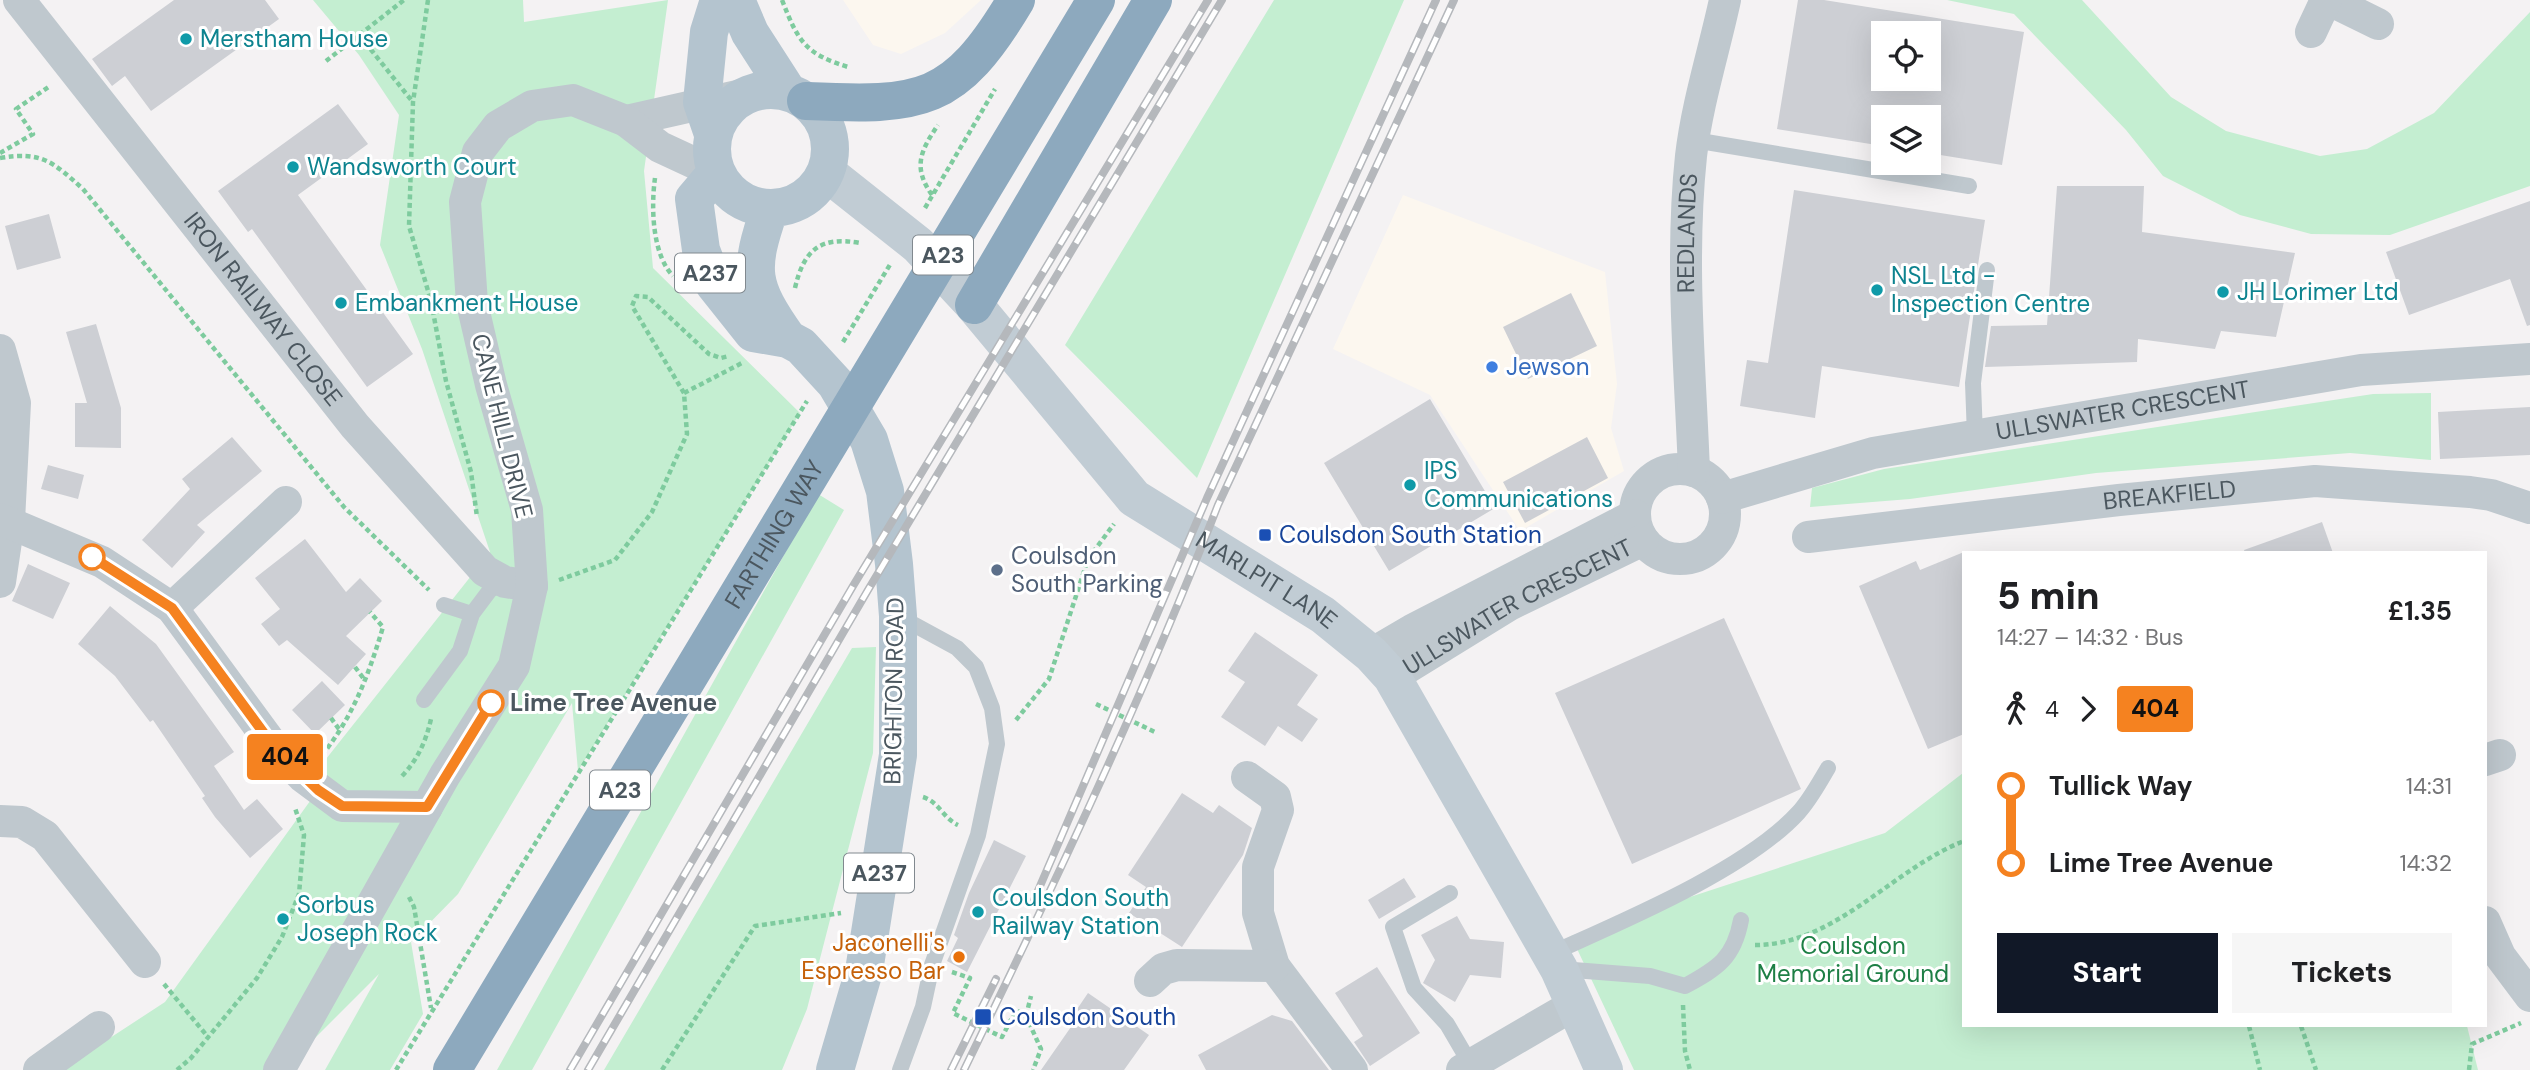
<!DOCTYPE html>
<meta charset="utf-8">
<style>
:root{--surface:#fff;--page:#f6f6f6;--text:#202124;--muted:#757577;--accent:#111827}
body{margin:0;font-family:"DM Sans",sans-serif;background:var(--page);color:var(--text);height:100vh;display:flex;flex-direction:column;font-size:26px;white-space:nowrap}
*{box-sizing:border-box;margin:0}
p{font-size:23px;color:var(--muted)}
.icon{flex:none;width:38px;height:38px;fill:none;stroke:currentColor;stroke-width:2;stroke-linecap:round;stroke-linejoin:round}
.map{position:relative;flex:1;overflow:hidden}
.side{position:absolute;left:1962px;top:551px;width:525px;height:476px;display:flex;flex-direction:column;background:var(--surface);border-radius:0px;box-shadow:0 7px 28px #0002}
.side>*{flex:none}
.badge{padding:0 14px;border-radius:5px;font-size:24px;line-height:46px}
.buttons{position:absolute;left:1871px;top:21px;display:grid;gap:14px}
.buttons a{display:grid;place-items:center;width:70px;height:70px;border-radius:0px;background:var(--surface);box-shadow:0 7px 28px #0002;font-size:35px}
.map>.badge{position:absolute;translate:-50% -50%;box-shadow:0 0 0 4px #fff}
.legs{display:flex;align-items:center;gap:10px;height:77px;padding:0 35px;font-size:23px}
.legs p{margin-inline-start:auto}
.overview{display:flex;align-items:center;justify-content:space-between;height:119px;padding:0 35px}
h1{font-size:38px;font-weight:800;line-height:52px}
.action{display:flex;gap:14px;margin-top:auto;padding:14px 35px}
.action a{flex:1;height:80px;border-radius:0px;background:var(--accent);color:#fff;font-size:28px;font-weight:800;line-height:80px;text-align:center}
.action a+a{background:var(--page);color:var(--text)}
ul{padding:0 35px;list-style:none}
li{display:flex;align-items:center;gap:24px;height:77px;font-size:26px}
li i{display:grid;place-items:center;width:10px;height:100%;margin:0 9px;background:currentColor}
li i::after{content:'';width:18px;height:18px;margin:-9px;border:5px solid;border-radius:50%;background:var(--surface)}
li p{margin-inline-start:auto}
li:first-child i{background:linear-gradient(#0000 50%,currentColor 0)}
li:last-child i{background:linear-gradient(currentColor 50%,#0000 0)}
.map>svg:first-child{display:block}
</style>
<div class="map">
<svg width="2530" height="1070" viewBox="0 0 2530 1070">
<rect width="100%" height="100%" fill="#f4f2f3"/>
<path fill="#fcf7ef" d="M843 0H981L945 33 901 54 873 45Z
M1403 195 1605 272 1617 384 1611 428 1624 471 1520 531 1430 395 1333 349Z"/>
<path fill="#c4eed1" d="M313 0H523L524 22 668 0 644 171 653 268 800 413 578 771 572 703 458 894 411 942 423 1014 390 1070H325L379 974 283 1070H61L165 1002 318 790 326 759 490 552 422 349 380 245 399 115 359 55Z
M1274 0H1404L1197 478 1065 345Z
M1947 0H2082L2171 97 2226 131 2320 156 2367 149 2434 113 2530 12V186L2390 235 2311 234 2240 215 2163 176 2126 130 2014 14Z
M2431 393V460L2350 453 2096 473 1910 499 1810 507 1812 488 1884 469 2373 394Z
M818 494 844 510 532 1070H497Z
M876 647 873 753 807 1009 782 1070H604L852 648Z
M1963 773 1964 1026H2467L2478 1070H1634L1571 936 1885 833Z"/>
<path fill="#cdcfd4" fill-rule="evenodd" d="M174 0H265L279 19 151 111 125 76 112 86 92 59Z
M1798 0H1824L2024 32 2002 165 1928 153V117H1883V146L1777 129ZM1883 33H1928V79H1883Z
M338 104 368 144 298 195 413 354 367 387 252 229 248 232 218 191Z
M2057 186H2144L2142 232 2295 253 2276 337 2221 331 2215 349 2138 339 2137 362 1985 367 1991 326 2047 325Z
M1794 190 1985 220 1959 387 1822 366 1815 418 1740 406 1747 360 1768 363Z
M2530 201V325L2527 326 2510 279 2409 315 2386 252Z
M49 214 61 258 17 270 5 226Z
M1571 293 1597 346 1528 379 1503 327Z
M96 324 121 408V448L75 447V403H87L66 332Z
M1430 399 1495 508 1389 571 1324 463Z
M2530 407V455L2440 459 2438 412Z
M232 437 262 471 197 525 205 532 172 568 142 540 190 489 182 479Z
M1587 437 1608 478 1525 523 1503 482Z
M48 465 84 475 78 499 41 489Z
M2322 522 2333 553H2245L2244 550Z
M305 539 346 592 360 578 382 601 346 636 366 654 338 685 287 640 279 646 261 624 280 609 255 578Z
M1964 552V734L1928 749 1859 586 1916 561 1920 570Z
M28 564 70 583 53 619 12 601Z
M110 606 156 644 234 752 214 766 244 810 257 799 283 829 250 858 215 817 202 798 205 796 153 720 150 722 115 676 78 644Z
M1724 618 1801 789 1632 864 1555 693Z
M1255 632 1318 675 1297 705 1318 719 1302 742 1278 726 1265 746 1221 717 1245 682 1228 671Z
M322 681 345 705 315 734 292 710Z
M1182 793 1213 813 1219 805 1252 828 1243 855 1182 947 1129 913 1146 887 1128 875Z
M994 840 1026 856 967 972 947 961 958 938 954 935 969 893Z
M1404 878 1416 897 1379 919 1368 900Z
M1457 916 1470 939 1504 942 1501 978 1470 975 1455 1002 1423 983 1435 960 1421 935Z
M1377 967 1420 1033 1370 1066 1354 1042 1363 1036 1335 993Z
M1088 993 1149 1035 1124 1070H1041L1073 1024 1069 1021Z
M1272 1015 1292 1021 1329 1070H1206L1198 1055Z"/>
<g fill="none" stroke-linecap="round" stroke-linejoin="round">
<path stroke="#7ecb9e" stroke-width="4.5" stroke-dasharray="5 3.5" stroke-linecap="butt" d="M428 0 413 102 409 226 431 301 446 381 471 472 477 517
M782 0C798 41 805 54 848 67
M360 36 412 101
M326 61 404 0
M0 153 33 134 16 109 50 86
M0 158C42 151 53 162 83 189L344 507 429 590
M655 178C651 207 652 254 673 276
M932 195C912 167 921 150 938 125
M925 208 995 89
M795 288C804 249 821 236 860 243
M843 342 891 263
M684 393 742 363
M559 580 615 560 652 512 687 434 684 393 632 306 636 296 648 297 709 354 721 358 729 356
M355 667 364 679
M1096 704 1157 733
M331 718 341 732
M1016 720 1049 679 1088 559 1114 524
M322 755C353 717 369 674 383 627L370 612
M402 776C418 759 426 741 431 719
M923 797C939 802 943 818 958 825
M409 897 414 907 431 1008
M1755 945C1836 945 1892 869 1964 841
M952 972 970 978 953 1013 1002 1037 1016 1010 1026 1016 1041 1049 1033 1070
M164 984 208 1037
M1683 1005 1685 1051 1690 1070
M1026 1016 1031 996
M2249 1026 2260 1070
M2301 1026 2316 1070
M177 1070 191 1058 257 978 282 937 299 894 304 835 295 808
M396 1070 807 401
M662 1070 755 926 841 913
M2469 1070 2472 1044 2521 1023"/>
<path stroke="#bfc8ce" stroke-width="16" d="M1694 140 1969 186
M1975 436 1973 383 1987 270
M444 605 472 614 490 590 505 582
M900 617 957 648 976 667 992 708 997 744 978 835 932 965 923 1007 900 1070
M424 700 460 651 472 614
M1450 893 1393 927 1414 988 1447 1024 1471 1065
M1550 954C1621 922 1746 870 1798 813 1810 800 1819 783 1828 768
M1561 969 1650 976 1685 986C1718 968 1734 958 1741 920"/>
<g stroke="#bfc8ce" stroke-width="32">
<path id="s1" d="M19 0 355 426 485 571 505 582 532 586"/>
<path d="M2329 0 2378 24"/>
<path d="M2311 32 2326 0"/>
<path d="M626 121 750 93"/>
<path d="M0 350 15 403 9 521 0 582"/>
<circle cx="1680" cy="514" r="45"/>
<path id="s2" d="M1694 471C1690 366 1680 261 1691 156 1697 104 1714 51 1725 0"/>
<path id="s3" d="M1722 498 1873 453 2361 370 2530 359"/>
<path d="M0 519 102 562 172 608 274 747 303 777 342 806 427 807"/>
<path id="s4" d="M1808 537 2119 500 2315 481 2470 492 2491 495 2530 508"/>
<path d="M172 608 286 502"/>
<path d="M1371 654 1412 630 1635 515"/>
<path id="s5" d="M1392 677 1509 605 1643 540"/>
<path d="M2485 760 2500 755"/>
<path d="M1247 777 1275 797 1278 810 1258 867V913L1274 966 1352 1070"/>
<path d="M0 821 22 822 45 836 145 962"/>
<path d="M2485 922 2500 956 2530 996"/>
<path d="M1150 981 1163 969 1177 965 1274 966"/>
<path d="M39 1070 99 1027"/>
<path d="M279 1070 445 775 514 666 532 586 527 510 491 385 472 303 465 202 478 152 498 126 532 106 573 100 626 121 660 147 716 173"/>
<path d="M1462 1070 1577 1003"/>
</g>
<path stroke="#c1ccd4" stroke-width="38" id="s6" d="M826 172 918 245 974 305 1134 498 1323 615 1371 654 1392 677 1559 969 1604 1070"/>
<path stroke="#b4c4cf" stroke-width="38" d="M736 0 750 33 788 92
M712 149a59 59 0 1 1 118 0a59 59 0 1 1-118 0Z
M713 134 702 102 709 32 719 0
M716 173 694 199 701 250 714 284 753 333 788 339 801 346 836 384 869 440 885 491 894 564 898 616V755L864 971 835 1070
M770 208C748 271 750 285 788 339"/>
<g stroke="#8da9be" stroke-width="38">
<path d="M806 101C922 106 954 104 1016 0"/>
<path d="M974 305 1153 0"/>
<path id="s7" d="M452 1070 1096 0"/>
</g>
<defs>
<path id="rail" d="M1034 900 1207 498 1436 0
M570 1070 853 586 1208 0
M588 1070 868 590 1222 0
M951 1070 996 979
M964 1070C1054 885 1143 697 1218 505L1454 0"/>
</defs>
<use href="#rail" stroke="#b5b8bc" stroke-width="8"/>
<use href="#rail" stroke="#fff" stroke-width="5" stroke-dasharray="16" stroke-linecap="butt"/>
</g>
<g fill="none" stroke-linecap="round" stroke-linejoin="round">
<defs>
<path id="line-1" d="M92 557 172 608 274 747 318 790 342 806 427 807 491 703"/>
</defs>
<use href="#line-1" stroke="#fff" stroke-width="16"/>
<use href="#line-1" stroke="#f58220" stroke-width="10"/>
</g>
<g fill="#0f9aa8" stroke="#fff" stroke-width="2.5">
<circle cx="186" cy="39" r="7"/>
<circle cx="293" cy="167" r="7"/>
<circle cx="1877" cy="290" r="7"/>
<circle cx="2223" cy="292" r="7"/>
<circle cx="341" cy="303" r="7"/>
<circle cx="1410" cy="485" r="7"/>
<circle cx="978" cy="912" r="7"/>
<circle cx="283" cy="919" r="7"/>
</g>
<circle fill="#3f7fe0" stroke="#fff" stroke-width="2.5" cx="1492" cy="367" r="7"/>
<g fill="#1a4fb4" stroke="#fff" stroke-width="2.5">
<rect x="1258" y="528" width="14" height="14" rx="3.5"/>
<rect x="974" y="1008" width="18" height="18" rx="3.5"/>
</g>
<g fill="#fff" stroke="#f58220" stroke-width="3.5">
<circle cx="92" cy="557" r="12"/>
<circle cx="491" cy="703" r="12"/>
</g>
<circle fill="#5c6f8a" stroke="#fff" stroke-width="2.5" cx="997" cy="570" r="7"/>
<circle fill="#e8710a" stroke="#fff" stroke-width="2.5" cx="959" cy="957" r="7"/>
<g text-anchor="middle" stroke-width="6" stroke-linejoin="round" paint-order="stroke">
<g fill="#fff" stroke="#81898f" stroke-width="2">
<rect x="913" y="235.5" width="60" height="39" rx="5"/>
<rect x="675" y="253.5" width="70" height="39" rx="5"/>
<rect x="590" y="770.5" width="60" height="39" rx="5"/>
<rect x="844" y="853.5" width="70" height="39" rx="5"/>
</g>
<g font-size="23" font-weight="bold" fill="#4b575f">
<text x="943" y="263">A23</text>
<text x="710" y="281">A237</text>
<text x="620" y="798">A23</text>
<text x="879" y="881">A237</text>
</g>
<g font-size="24" fill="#0d838f" stroke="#fff" text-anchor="start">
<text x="200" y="47">Merstham House</text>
<text x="307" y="175">Wandsworth Court</text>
<text x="1891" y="284">NSL Ltd -<tspan x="1891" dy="28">Inspection Centre</tspan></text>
<text x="2237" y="300">JH Lorimer Ltd</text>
<text x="355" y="311">Embankment House</text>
<text x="1424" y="479">IPS<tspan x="1424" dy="28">Communications</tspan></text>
<text x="992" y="906">Coulsdon South<tspan x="992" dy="28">Railway Station</tspan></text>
<text x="297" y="913">Sorbus<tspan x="297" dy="28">Joseph Rock</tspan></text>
</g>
<g font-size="24" fill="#4b575f" stroke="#fff">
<text dy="8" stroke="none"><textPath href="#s2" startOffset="238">REDLANDS</textPath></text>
<text dy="8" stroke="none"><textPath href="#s1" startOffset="394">IRON RAILWAY CLOSE</textPath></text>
<text dy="8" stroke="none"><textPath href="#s3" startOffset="411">ULLSWATER CRESCENT</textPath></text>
<text transform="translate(502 426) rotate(76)" y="8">CANE HILL DRIVE</text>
<text dy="8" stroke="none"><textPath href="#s4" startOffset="364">BREAKFIELD</textPath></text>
<text dy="8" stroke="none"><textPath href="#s7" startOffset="625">FARTHING WAY</textPath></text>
<text dy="8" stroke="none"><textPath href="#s6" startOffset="606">MARLPIT LANE</textPath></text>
<text dy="8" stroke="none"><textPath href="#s5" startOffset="144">ULLSWATER CRESCENT</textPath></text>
<text transform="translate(894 691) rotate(-89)" y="8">BRIGHTON ROAD</text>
</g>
<g font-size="24" fill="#366cbe" stroke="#fff" text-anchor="start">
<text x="1506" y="375">Jewson</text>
</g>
<g font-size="24" fill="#164399" stroke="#fff" text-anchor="start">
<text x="1279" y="543">Coulsdon South Station</text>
<text x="999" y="1025">Coulsdon South</text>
</g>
<g font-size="24" fill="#4e5e75" stroke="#fff" text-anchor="start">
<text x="1011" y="564">Coulsdon<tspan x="1011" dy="28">South Parking</tspan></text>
</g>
<g font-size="24" font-weight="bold" fill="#4b575f" stroke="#fff" text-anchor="start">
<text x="510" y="711">Lime Tree Avenue</text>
</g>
<g font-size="24" fill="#c56008" stroke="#fff" text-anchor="end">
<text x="945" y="951">Jaconelli's<tspan x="945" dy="28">Espresso Bar</tspan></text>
</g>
<g font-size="24" fill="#1d7f45" stroke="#fff">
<text x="1853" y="954">Coulsdon<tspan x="1853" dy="28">Memorial Ground</tspan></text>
</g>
</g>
</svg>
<div class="buttons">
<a><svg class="icon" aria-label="locate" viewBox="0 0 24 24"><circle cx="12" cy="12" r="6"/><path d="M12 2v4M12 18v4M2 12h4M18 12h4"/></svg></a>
<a><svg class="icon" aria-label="layers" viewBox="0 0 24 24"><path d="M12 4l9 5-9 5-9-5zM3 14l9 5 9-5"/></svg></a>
</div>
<b class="badge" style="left:285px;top:757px;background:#f58220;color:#111">404</b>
<section class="side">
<div class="overview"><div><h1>5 min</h1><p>14:27 – 14:32 · Bus</p></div><b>£1.35</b></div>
<div class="legs"><svg class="icon" aria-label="walk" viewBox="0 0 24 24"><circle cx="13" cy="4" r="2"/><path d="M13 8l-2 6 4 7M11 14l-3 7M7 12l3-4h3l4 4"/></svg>4<svg class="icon" aria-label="forward" viewBox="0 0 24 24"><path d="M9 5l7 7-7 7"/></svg><b class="badge" style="background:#f58220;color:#111">404</b></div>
<ul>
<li><i style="color:#f58220"></i><b>Tullick Way</b><p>14:31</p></li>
<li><i style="color:#f58220"></i><b>Lime Tree Avenue</b><p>14:32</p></li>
</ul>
<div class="action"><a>Start</a><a>Tickets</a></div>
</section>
</div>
